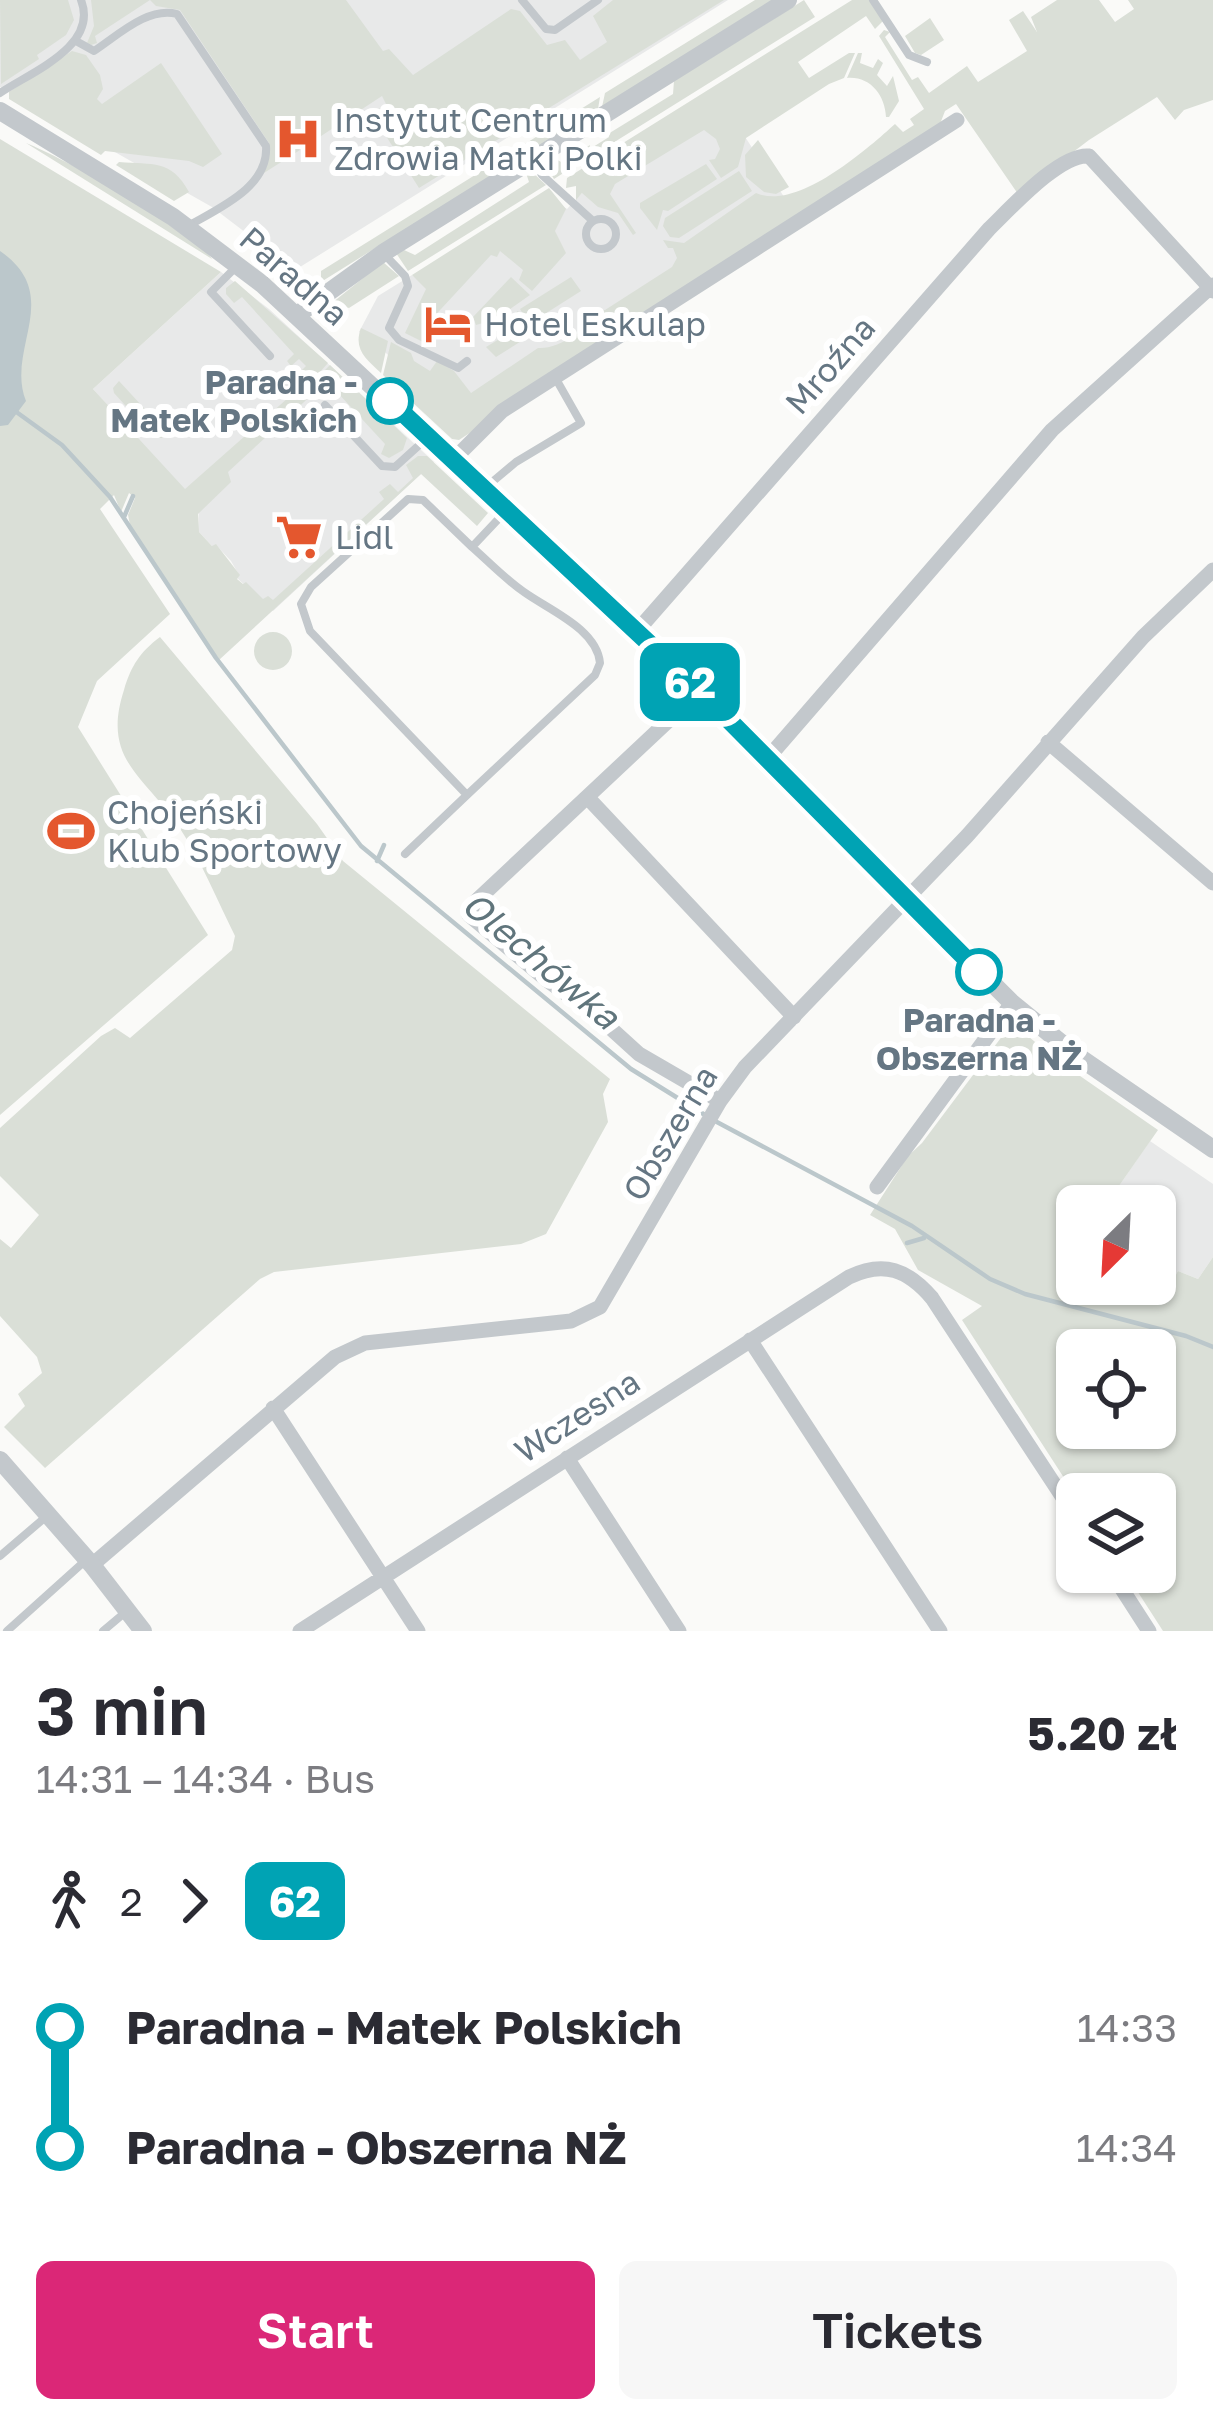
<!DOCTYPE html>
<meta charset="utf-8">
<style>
:root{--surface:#fff;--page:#f7f7f7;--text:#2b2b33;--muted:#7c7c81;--accent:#db2777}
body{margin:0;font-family:"Golos Text",sans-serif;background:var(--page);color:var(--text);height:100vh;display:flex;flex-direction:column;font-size:45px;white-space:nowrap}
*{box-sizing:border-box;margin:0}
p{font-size:39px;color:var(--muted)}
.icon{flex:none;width:66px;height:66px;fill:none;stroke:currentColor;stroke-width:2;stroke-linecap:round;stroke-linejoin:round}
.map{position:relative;height:1631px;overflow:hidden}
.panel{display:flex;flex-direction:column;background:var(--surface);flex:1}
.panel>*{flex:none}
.badge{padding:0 24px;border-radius:18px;font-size:42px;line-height:78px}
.needle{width:78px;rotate:204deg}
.fabs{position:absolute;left:1056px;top:1185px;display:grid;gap:24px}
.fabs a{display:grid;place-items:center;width:120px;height:120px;border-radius:18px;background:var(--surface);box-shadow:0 3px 9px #0004;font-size:60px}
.map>.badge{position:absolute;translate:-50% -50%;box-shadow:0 0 0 6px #fff}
.legs{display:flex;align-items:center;gap:18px;height:132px;padding:0 36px;font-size:39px}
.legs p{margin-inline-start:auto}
.overview{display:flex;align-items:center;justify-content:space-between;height:204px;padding:0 36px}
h1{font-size:66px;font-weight:600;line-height:90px}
.cta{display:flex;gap:24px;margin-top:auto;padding:24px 36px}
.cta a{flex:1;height:138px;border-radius:18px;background:var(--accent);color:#fff;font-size:48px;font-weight:600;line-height:138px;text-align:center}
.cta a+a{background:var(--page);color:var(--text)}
ul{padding:0 36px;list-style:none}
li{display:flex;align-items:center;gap:42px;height:120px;font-size:45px}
li i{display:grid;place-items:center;width:18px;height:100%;margin:0 15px;background:currentColor}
li i::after{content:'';width:30px;height:30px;margin:-15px;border:9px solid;border-radius:50%;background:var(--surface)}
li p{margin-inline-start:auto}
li:first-child i{background:linear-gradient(#0000 50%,currentColor 0)}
li:last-child i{background:linear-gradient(currentColor 50%,#0000 0)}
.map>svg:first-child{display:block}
</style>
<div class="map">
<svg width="1213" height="1631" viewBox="0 0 1213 1631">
<rect width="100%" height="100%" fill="#fafaf8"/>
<path fill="#e8e9e9" d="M0 0H728L300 267 287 264 212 207 0 87Z
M723 103 790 206 454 420 386 353 359 332 378 296 412 275 427 288 561 205 567 209 582 193Z
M221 272 269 309 434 462 273 611 237 578 239 575 231 561 216 545 213 547 198 531 199 507 93 389Z
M1150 1141 1213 1184V1257L1198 1279 1178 1271 1170 1286 1155 1279V1206H1105Z"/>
<path fill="#dadfd7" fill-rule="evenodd" d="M0 0H68L74 20 66 35 37 55 39 59 1 84Z
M91 0H346L383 51 389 49 413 75 511 9 520 11 547 45 565 40 580 60 607 42 593 16 613 0H724L419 188 372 114 386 104 382 96 315 140 308 133 294 142 300 150 264 173 269 143 180 10 156 6 150 0 95 36 97 43 91 45 87 43 94 26Z
M755 0H773L602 107 605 93Z
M804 0 815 17 592 156 593 147 609 137 608 134 673 94 674 81Z
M852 0H870L883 21 875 29 866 16 798 62 809 78 849 53H855L844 78 829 84 746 138 738 167 721 178 709 160 715 159 720 149 716 139 704 130 615 184 610 194 636 233 633 235 618 213 598 207 582 193 576 200V186L566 188 567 178Z
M1057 0H1099L1115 22 1134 9 1128 0H1213V100L1184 110 1175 120 1157 97 1089 140 1018 194 956 104 945 111 940 124 459 440 452 439 383 375 391 342 411 353 414 361 430 371 437 361 454 371 471 393 538 348C557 350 594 327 599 310H605L672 267 677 258 673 248H668L663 240 684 243 756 193C796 211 864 152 895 124L903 132 914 125 910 119 924 109 879 36 884 30 890 32 885 37 912 80 918 77 929 93 967 66 978 82 1027 51 1009 20 1023 11 1037 32 1031 17Z
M930 18 944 40 921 55 915 53 905 36Z
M72 51 86 55 100 75 103 89 97 99 102 104 161 63 222 154 203 167 189 161 105 151 101 155 9 99V92Z
M858 53H862L860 63 873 68 878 59 883 63 877 75 887 86 893 76 899 101 889 117H886C885 95 870 76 847 78Z
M600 97 598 109 321 282V271Z
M0 139 221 272 93 389 185 489 306 382 298 374 306 366 299 359 291 366 287 361 294 354 242 297 234 303 226 294V288L235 281 328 363 320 372 325 396 316 391 228 472 231 482 198 514 199 532 212 546 216 544 240 575 237 579 243 584 246 582 263 599 268 596 273 600 384 499 379 492 390 484 398 492 413 478 406 465 418 456H427L488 513 477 526 421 474 219 660 130 525 128 515 135 498 129 493 121 512 114 495 100 509 170 614 97 681 78 727 208 935 0 1115Z
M758 140 789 187 776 194 764 192 746 177 745 155Z
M26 143C64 158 192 229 212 259Z
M590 145 587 158 554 179 544 162 552 157 563 163Z
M119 162C153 165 171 159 189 192L174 201 116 165Z
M706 164 717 179 668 211 663 210 657 230 640 208V203Z
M531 171 546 185 408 271 396 253 404 250 415 255 529 182 526 173Z
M739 171 752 191 679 238 670 237 663 226 665 218Z
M549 188 566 209 555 231 566 253 532 291 519 280 523 270 500 251 497 257 491 255 429 322 437 334 427 344 405 333 426 289 412 275Z
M383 262 399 276 349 308 332 303Z
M511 277 530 295 486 326 483 323 476 325 473 317Z
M571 277 581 291 529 324 520 309Z
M518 311 526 325 520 329 526 338 496 357 486 347 501 338 499 326Z
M361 328 388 341 381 373C366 359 353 349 361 328Z
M330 365 407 438 403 450 389 458 381 454 385 444 337 392 327 397 322 373Z
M119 381 167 433 162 438H155L114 393 113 388Z
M254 651a19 19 0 1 1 38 0a19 19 0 1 1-38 0Z
M160 637 317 824 343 861 610 1079 603 1094 608 1122 546 1234 521 1244 274 1272 260 1279 45 1468 4 1427 25 1406 18 1394 42 1373 37 1357 0 1316V1239L11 1248 39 1215 0 1176V1128L101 1036 115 1028 130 1038 232 950 235 936C217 900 201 860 179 827 145 776 101 760 124 690 131 666 140 652 160 637Z
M1012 1023 1057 1060 1158 1130 1105 1206H1077V1284H1155V1279L1170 1285 1178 1271 1198 1279 1213 1257V1631H1163L1125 1572H1155V1494H1077V1498L962 1320 982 1306 918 1270 895 1229 870 1215 908 1156 922 1143ZM1077 1350H1155V1428H1077Z"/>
<path fill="#bbc7cb" d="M0 251C65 296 5 349 26 401L8 425 0 426Z"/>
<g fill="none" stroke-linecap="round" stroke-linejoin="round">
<path stroke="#bbc7cb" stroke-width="4.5" d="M15 411 62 445 110 497 216 658 361 846 631 1069 705 1115
M124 517 133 496
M377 861 384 845
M715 1121 912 1226 990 1279 1025 1294 1186 1336 1213 1347
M907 1243 924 1238"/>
<path stroke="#c3c8cc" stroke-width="8" d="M522 0 546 29 555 30 598 0
M873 0 909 55 927 62
M76 41 94 51C117 36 148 6 177 14L266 146C269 187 219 208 188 226
M0 93C31 72 99 46 81 0
M535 163 542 175 593 221
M586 234a15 15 0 1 1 30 0a15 15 0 1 1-30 0Z
M384 254 405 276 408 286 389 328 399 340 458 368 467 361
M237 266 211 292 270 356
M325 405 382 466 395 467 427 438
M485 488 516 462 581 423 556 379
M472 547 423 500 408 499 311 587 301 604 310 631 467 795 595 675 600 663C597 629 549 610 524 592 505 579 489 562 472 547L505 512
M405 854 467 795
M0 1556 48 1515
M7 1631 86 1560
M103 1631 128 1610"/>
<path stroke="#c3c8cc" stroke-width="15" d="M453 460 502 411 957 120
M637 631 989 229C1010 209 1060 153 1089 156L1213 291
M700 691 474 903 469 915 548 981 596 1015 639 1054 720 1101
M1048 742 1213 883
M767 759 1052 430 1213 285
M589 799 794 1017
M877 1187 1012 1003
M750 1340 940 1631
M273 1408 418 1631
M567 1458 679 1631
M92 1565 335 1357 365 1343 571 1321 600 1307 720 1101 745 1067 967 836 1143 637 1213 570
M1111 1572 1149 1631
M300 1631 849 1277C884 1260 908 1270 932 1298L1077 1519"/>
<path stroke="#c3c8cc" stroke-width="18" d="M0 111 173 217 262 284 692 684 1012 1003 1076 1055 1213 1149
M297 315 383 253 788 0
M0 1460 92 1565 143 1631"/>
</g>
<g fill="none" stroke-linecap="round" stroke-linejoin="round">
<defs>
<path id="line-1" d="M390 401 700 691 979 972"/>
</defs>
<use href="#line-1" stroke="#fff" stroke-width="27"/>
<use href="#line-1" stroke="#00a3b4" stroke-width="18"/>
</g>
<defs>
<symbol id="hospital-bare" viewBox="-9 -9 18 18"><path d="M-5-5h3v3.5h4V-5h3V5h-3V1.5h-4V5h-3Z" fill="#e4572e" stroke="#fff" stroke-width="2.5" paint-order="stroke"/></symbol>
<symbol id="hotel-bare" viewBox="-9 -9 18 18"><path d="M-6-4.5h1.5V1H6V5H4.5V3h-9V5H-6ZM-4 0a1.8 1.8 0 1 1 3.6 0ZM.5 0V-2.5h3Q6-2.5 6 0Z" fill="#e4572e" stroke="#fff" stroke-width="2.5" paint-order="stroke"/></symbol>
<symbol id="supermarket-bare" viewBox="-9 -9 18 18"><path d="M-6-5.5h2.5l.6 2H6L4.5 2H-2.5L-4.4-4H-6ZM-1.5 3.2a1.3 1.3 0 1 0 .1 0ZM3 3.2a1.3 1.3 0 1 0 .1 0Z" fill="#e4572e" stroke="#fff" stroke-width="2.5" paint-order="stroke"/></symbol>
<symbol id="stadium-bare" viewBox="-9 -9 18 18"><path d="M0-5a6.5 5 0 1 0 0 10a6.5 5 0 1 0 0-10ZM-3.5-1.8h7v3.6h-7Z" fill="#e4572e" stroke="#fff" stroke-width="2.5" paint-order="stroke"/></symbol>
</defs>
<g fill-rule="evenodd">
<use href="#hospital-bare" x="265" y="106" width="66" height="66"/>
<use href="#hotel-bare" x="415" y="291" width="66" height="66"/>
<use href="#supermarket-bare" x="266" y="504" width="66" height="66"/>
<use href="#stadium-bare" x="38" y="798" width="66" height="66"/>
</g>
<g fill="#fff" stroke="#00a3b4" stroke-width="6">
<circle cx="390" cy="401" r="21"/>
<circle cx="979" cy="972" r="21"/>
</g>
<g text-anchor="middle" stroke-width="12" stroke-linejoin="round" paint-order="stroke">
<g font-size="33" fill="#657683" stroke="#fff" text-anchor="start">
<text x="334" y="132">Instytut Centrum<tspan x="334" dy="38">Zdrowia Matki Polki</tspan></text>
<text x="484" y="336">Hotel Eskulap</text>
<text x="335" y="549">Lidl</text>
<text x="107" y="824">Chojeński<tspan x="107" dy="38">Klub Sportowy</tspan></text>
</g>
<g font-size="33" fill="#657683" stroke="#fff">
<text transform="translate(294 276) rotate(41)" y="12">Paradna</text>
<text transform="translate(830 365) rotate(-49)" y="12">Mroźna</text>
<text transform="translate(670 1133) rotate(-59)" y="12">Obszerna</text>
<text transform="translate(577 1416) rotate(-33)" y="12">Wczesna</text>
</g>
<g font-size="33" font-weight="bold" fill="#657683" stroke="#fff" text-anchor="end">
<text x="357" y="394">Paradna -<tspan x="357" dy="38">Matek Polskich</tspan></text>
<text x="979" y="1032" text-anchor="middle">Paradna -<tspan x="979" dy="38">Obszerna NŻ</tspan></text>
</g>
<g font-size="36" font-style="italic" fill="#60757c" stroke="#fff">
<text transform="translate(541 960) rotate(40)" y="13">Olechówka</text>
</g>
</g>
</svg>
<div class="fabs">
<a><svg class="needle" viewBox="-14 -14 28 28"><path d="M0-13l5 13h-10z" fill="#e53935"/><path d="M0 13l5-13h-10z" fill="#7c7c81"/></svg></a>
<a><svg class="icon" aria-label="locate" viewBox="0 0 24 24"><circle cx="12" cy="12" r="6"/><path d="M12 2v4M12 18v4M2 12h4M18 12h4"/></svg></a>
<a><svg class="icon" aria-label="layers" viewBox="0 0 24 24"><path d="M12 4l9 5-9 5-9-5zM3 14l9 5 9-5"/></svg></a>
</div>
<b class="badge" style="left:690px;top:682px;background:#00a3b4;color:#fff">62</b>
</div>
<section class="panel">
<div class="overview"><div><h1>3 min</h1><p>14:31 – 14:34 · Bus</p></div><b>5.20 zł</b></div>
<div class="legs"><svg class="icon" aria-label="walk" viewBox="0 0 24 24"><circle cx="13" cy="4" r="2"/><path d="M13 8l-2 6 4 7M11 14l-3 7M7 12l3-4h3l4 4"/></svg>2<svg class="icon" aria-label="forward" viewBox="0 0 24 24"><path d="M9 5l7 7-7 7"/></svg><b class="badge" style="background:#00a3b4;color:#fff">62</b></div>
<ul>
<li><i style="color:#00a3b4"></i><b>Paradna - Matek Polskich</b><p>14:33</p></li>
<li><i style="color:#00a3b4"></i><b>Paradna - Obszerna NŻ</b><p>14:34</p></li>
</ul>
<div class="cta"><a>Start</a><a>Tickets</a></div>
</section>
